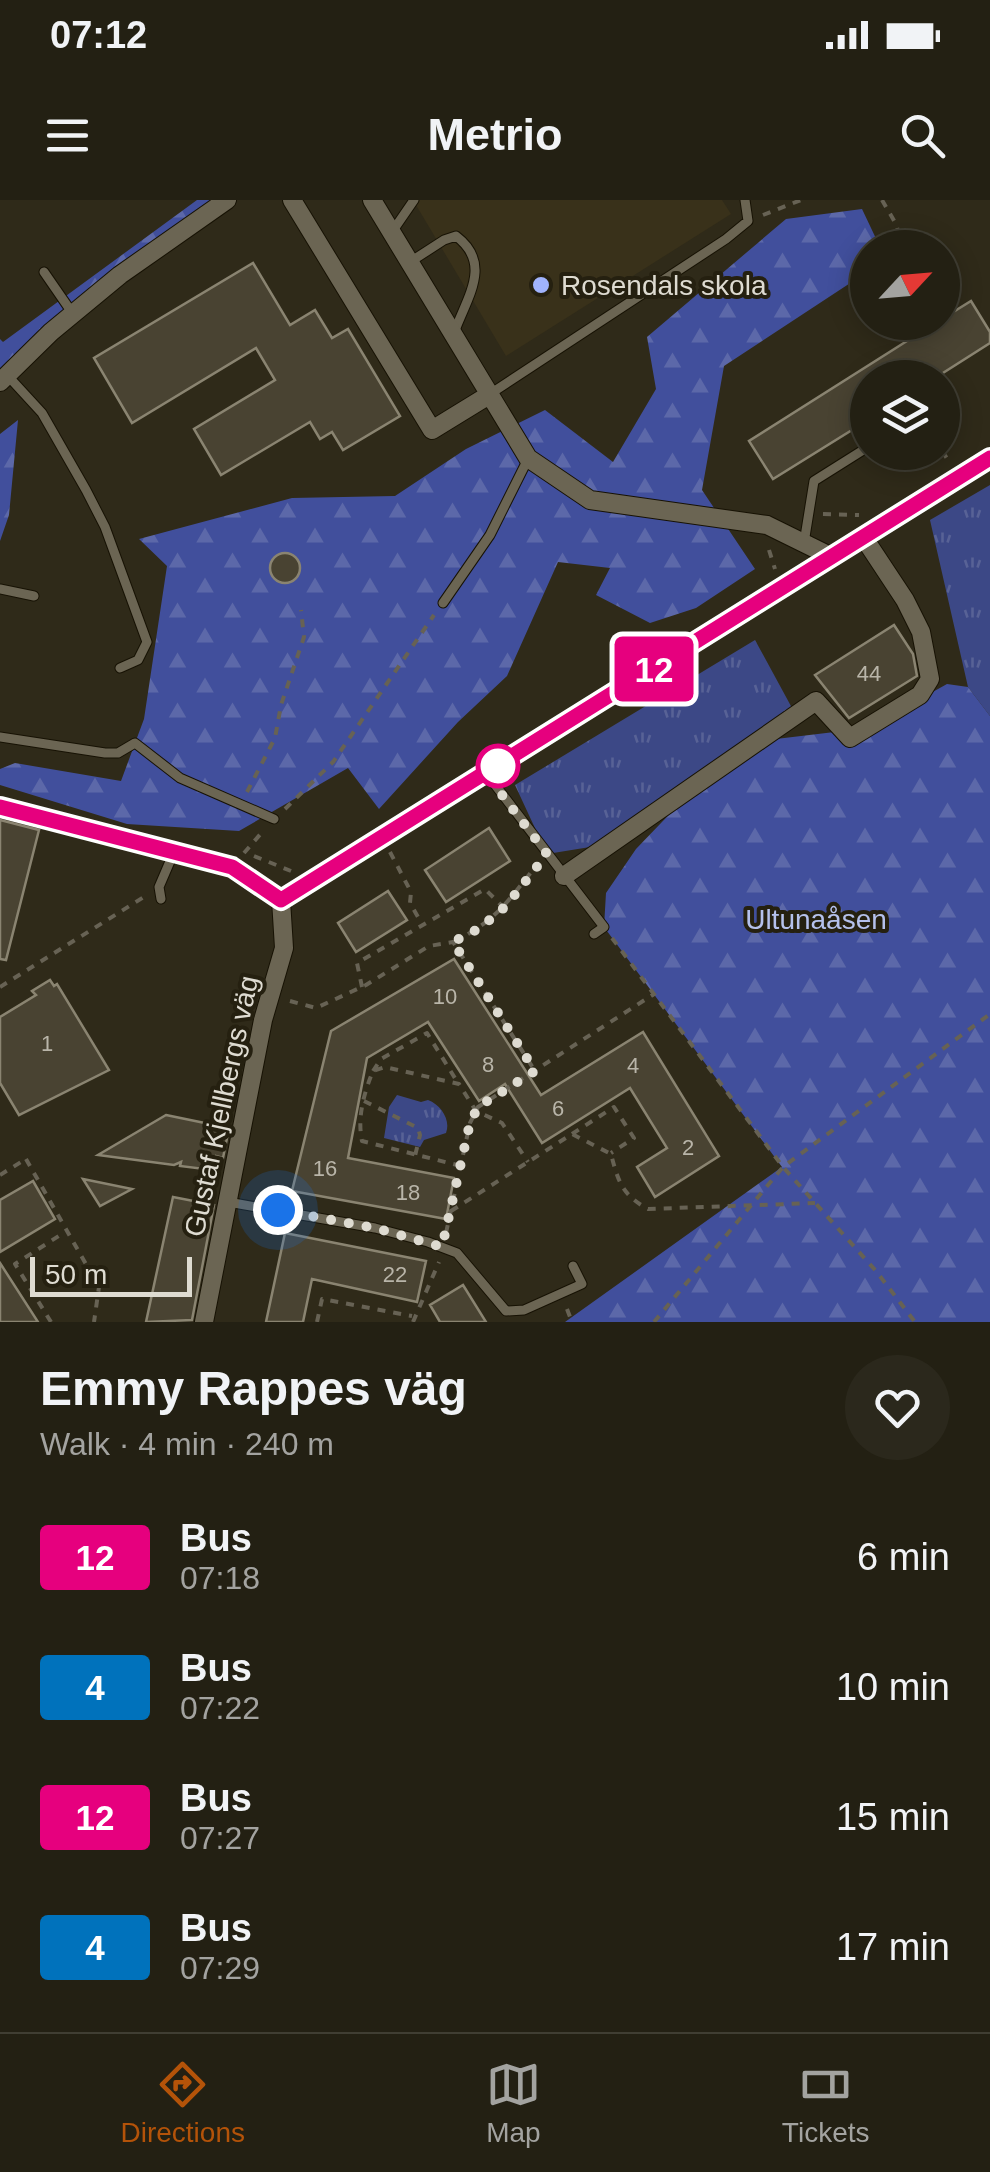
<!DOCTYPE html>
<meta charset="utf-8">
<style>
:root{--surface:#232013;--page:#2b281c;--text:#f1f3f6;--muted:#a3a3a0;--line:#403e33;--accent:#b45309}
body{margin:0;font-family:Helvetica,sans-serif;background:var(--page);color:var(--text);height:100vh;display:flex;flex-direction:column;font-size:38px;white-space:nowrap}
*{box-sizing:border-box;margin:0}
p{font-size:32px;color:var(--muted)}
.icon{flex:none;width:55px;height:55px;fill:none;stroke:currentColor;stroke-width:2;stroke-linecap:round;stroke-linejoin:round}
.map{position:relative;height:1122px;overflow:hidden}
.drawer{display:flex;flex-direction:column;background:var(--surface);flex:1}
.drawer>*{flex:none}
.badge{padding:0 20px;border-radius:8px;font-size:35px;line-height:65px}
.needle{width:65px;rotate:64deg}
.buttons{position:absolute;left:850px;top:30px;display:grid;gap:20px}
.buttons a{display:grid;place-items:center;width:110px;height:110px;border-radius:50%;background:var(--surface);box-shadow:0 5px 25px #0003,0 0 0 2px var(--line);font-size:50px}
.scale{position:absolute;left:30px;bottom:25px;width:162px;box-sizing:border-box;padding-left:10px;border:5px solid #dedbd1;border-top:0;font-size:28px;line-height:35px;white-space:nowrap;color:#dedbd1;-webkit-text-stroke:8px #252010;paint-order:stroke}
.you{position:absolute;width:50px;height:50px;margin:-25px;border:8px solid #fff;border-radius:50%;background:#1a73e8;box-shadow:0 0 0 15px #1a73e833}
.map>.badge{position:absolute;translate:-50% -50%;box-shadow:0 0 0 5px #fff}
.round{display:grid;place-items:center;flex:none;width:105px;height:105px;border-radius:52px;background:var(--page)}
.overview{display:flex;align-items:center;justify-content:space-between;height:170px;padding:0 40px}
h1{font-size:48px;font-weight:700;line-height:75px}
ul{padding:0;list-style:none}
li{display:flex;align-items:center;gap:30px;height:130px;padding:0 40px}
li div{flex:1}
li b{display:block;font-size:38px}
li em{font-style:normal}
li .badge{min-width:110px;font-weight:700;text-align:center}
.status{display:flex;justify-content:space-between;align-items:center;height:70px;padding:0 50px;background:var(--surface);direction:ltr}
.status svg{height:28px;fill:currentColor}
header{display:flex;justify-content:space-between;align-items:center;height:130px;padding:0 40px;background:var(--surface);font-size:45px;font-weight:700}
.dock{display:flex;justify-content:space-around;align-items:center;height:140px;border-top:2px solid var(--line);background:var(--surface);font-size:28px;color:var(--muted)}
.dock a{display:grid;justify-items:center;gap:5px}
.dock .selected{color:var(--accent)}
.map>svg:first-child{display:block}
</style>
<div class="status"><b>07:12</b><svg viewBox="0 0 49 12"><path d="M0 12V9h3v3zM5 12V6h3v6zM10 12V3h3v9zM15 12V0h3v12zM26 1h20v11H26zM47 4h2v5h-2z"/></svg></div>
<header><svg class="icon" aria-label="menu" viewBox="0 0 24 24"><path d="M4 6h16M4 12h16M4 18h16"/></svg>Metrio<svg class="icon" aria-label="search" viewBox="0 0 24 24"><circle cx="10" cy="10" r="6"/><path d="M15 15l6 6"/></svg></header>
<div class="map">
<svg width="990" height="1122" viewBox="0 0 990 1122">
<defs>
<pattern id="grass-tufts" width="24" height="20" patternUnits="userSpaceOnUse" patternTransform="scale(2.5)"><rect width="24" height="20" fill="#3c4886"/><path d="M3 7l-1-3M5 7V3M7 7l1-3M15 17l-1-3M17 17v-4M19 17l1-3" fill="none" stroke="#586296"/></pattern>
<pattern id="forest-firs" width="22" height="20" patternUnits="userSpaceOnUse" patternTransform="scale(2.5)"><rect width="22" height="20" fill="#414f9c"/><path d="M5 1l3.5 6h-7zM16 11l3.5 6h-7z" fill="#5c68a9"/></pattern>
</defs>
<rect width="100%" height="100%" fill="#2f2a19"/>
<path fill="#39311a" d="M413 0H722L731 14 506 156Z"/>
<path fill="url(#grass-tufts)" d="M990 285V516L968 487 930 320Z
M755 440 792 508 590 647 547 654 515 585Z
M397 895 421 902 428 900C441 905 451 920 446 933L424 940 420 947 384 938 389 907Z"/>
<path fill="url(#forest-firs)" d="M197 0H227L120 75 0 183V139L3 142Z
M862 9 880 47 868 48 867 72 724 166 702 290 755 369 696 408 650 423 596 395 610 368 558 362 507 476 458 522 379 609 348 568 239 631 127 624 0 585V569L15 563 121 581 144 519 167 366 139 339 292 298 395 296 466 249 545 210 613 262 656 189 647 137 786 19Z
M18 220 9 315 0 341V234Z
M947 484 968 487 990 516V1122H565L782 967 604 727 606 693 636 649 686 597 776 539 868 528Z"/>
<path fill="#494332" stroke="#8a8471" stroke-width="2.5" d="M253 63 290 125 315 110 332 138 348 129 400 216 343 250 332 232 320 239 310 222 221 275 194 229 275 180 256 148 132 223 94 158Z
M971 101 990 132V143L935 178H868V220L773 279 749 241 937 122H942V119Z
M270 368a15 15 0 1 1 30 0a15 15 0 1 1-30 0Z
M894 425 913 454 917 476 849 518 815 475Z
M0 620 39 630 6 760 0 759Z
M489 628 510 661 446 702 425 670Z
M388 691 407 720 356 752 338 723Z
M454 759 541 895 643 832 719 956 655 997 637 967 667 948 630 888 542 943 505 884 479 901 428 822 367 858 348 958 454 978 446 1019 292 991 331 831Z
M50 780 54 786 57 784 109 870 19 915 0 883V817L36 795 32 791Z
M166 915 229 928 223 958 216 956 212 970 180 966 181 962 174 965 98 955Z
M83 979 132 989 100 1006Z
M33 981 55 1019 0 1052V1000Z
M173 997 214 1005 192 1120 146 1122Z
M285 1033 426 1061 417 1102 312 1079 303 1122H266Z
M0 1063 38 1122H0Z
M463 1085 486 1122H440L430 1105Z"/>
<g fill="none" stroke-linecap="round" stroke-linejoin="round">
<defs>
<path id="service" d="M392 32 414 0
M410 62 444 40 456 36C493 64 467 97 454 133
M44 72 73 114
M8 176 42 213 86 290 105 327 147 442 138 460 120 468
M490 194 726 39 748 21 745 0
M804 343 814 281 868 247
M0 389 34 396
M443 403 490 335 528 259
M0 537 105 553H118L135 543 180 578 274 619
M486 573 604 727 594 734
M161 699 159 687 174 652
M228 1002 375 1028 428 1042 457 1053 506 1111 524 1110 582 1084 573 1066"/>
<path id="minor" d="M292 0 432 230 489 195
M372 0 528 258 590 300 767 325 832 357
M0 182 51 132 120 75 227 0
M0 607 232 667 281 700 990 258
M564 676 816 501 850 538 920 495 930 479 921 432 905 400 864 338
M204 1122 263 820 284 748 281 700"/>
</defs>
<use href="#service" stroke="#171204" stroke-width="11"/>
<use href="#minor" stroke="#171204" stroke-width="20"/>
<path stroke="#676254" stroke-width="4" stroke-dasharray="8 8" stroke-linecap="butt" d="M882 0 896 24 903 48
M763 15 801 0
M942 251 948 260
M823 314 859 315
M769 350 775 369
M247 592 275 538 281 505 304 437 301 410
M285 609 333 562 434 415
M390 652 411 692 410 703 422 724
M244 653 264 630
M254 656 291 671
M612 738 783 967 876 1071 915 1122
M454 742C499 718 506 703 537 665
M0 787 147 695
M362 787 357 763 485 689 504 708
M290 801 316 808 366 785 429 746 453 742 535 871
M373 871 381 859 427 833 458 883
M364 901 418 928 420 935 415 956
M572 934 614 907 634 938 611 953
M26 959 99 1087 94 1122
M461 966 362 941C357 917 364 893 373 871L385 867 459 884 476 911 502 923 528 962
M0 975 21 962
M451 1011 572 934 611 954C618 981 622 995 648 1009L815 1003
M446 1033 470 923 478 907 654 794
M567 1109 572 1122
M51 1122 15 1064 68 1030
M317 1122 322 1099 412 1116
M413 1122 439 1062
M654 1122 783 967 990 814"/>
<use href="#service" stroke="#6b6553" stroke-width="9"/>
<use href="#minor" stroke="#6b6553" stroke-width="18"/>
</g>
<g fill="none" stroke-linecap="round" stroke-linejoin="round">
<defs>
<path id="line" d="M0 607 232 667 281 700 990 258"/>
</defs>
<use href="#line" stroke="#fff" stroke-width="22"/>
<use href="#line" stroke="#e6007e" stroke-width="15"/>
<path stroke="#dedbd1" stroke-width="10" stroke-dasharray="0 18" d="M278 1010 375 1028 442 1047 470 923 478 907 535 871 453 742 480 728 506 706 547 654 486 574 498 566"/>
</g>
<circle fill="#a0b3fd" stroke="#252010" stroke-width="4" cx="541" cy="85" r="10"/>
<circle fill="#fff" stroke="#e6007e" stroke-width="5" cx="498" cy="566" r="20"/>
<g text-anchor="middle" stroke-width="8" stroke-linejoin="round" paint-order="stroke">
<g font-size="22" fill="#b9b5a9">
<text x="869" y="481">44</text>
<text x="445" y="804">10</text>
<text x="47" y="851">1</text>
<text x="488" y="872">8</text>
<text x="633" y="873">4</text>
<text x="558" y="916">6</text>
<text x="688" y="955">2</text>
<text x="325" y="976">16</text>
<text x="408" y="1000">18</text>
<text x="395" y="1082">22</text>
</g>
<g font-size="28" fill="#dedbd1" stroke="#252010" text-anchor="start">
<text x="561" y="95">Rosendals skola</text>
</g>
<g font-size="28" fill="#b5c1ec" stroke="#252010">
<text x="816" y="729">Ultunaåsen</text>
</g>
<g font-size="28" fill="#dedbd1" stroke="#252010">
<text transform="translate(221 906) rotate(-78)" y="10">Gustaf Kjellbergs väg</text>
</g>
</g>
</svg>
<div class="buttons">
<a><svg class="needle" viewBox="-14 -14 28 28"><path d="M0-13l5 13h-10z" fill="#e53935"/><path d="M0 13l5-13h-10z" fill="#a3a3a0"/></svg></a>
<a><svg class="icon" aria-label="layers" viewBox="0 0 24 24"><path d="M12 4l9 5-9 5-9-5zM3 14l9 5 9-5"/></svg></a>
</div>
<div class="scale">50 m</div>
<div class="you" style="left:278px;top:1010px"></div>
<b class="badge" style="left:654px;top:469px;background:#e6007e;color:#fff">12</b>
</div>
<section class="drawer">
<div class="overview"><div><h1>Emmy Rappes väg</h1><p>Walk · 4 min · 240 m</p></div><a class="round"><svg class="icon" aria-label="heart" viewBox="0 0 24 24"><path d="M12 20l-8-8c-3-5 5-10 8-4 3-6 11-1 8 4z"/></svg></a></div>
<ul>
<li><span class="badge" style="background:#e6007e;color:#fff">12</span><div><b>Bus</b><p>07:18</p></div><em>6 min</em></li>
<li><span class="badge" style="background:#0072bc;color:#fff">4</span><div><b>Bus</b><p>07:22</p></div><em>10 min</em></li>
<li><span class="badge" style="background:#e6007e;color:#fff">12</span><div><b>Bus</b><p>07:27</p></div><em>15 min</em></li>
<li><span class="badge" style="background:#0072bc;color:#fff">4</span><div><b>Bus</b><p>07:29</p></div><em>17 min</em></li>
</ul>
</section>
<nav class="dock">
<a class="selected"><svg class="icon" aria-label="directions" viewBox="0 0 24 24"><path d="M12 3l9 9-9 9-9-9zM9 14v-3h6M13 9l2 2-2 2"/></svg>Directions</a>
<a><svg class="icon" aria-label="map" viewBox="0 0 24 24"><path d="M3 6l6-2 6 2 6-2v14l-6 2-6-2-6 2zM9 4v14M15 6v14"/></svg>Map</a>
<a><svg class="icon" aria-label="tickets" viewBox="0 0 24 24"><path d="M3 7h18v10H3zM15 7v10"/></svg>Tickets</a>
</nav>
